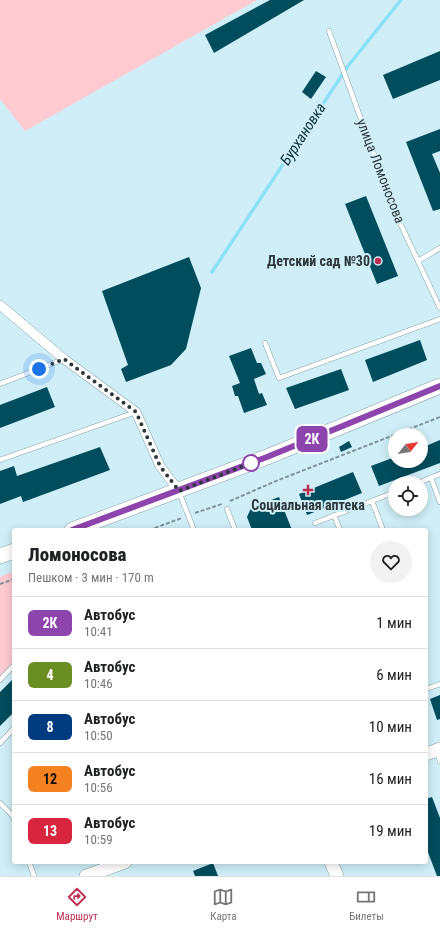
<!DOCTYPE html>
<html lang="ru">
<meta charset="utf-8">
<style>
:root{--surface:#fff;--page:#f2f2f2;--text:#202124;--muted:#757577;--line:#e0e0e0;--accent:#bd2e53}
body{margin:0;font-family:"Roboto Condensed",sans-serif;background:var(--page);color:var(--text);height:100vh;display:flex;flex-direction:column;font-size:15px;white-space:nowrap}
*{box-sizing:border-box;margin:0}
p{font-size:13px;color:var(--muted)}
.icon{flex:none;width:22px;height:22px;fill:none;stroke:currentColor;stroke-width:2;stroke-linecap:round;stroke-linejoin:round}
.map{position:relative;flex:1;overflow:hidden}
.drawer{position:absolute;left:12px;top:528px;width:416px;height:336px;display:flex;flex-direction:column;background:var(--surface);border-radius:4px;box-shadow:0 2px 10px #0003}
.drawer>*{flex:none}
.badge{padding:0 8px;border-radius:6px;font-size:14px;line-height:26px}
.needle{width:26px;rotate:60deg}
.buttons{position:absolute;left:388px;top:428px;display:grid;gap:8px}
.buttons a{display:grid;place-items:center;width:40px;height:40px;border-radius:50%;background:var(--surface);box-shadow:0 2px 10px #0003;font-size:20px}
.you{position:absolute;width:20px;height:20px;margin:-10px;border:3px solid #fff;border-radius:50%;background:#1a73e8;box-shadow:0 0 0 6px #1a73e833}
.map>.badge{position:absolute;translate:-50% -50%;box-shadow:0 0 0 2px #fff}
.round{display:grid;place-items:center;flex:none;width:42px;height:42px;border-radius:21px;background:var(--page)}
.overview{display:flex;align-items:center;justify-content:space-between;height:68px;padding:0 16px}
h1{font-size:19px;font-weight:800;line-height:30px}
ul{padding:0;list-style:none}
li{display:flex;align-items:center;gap:12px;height:52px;padding:0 16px;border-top:1px solid var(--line)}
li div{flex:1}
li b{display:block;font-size:15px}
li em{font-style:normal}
li .badge{min-width:44px;font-weight:700;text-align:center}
.tabs{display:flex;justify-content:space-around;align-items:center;height:56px;border-top:1px solid var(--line);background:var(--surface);font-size:11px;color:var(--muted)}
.tabs a{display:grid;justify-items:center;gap:2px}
.tabs .on{color:var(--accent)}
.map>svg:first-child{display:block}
</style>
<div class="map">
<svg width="440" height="876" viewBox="0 0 440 876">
<rect width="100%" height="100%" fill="#d0eef8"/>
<path fill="#ffcbd1" d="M0 0H257L25 131 0 99Z
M14 571V661L0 677V577Z"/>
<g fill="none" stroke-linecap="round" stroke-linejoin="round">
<path stroke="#8ce0f8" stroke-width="3.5" d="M212 272 348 66 401 0"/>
</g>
<path fill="#004d5d" d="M270 0H304L214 53 205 35Z
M440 51V80L393 99 383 75Z
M316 71 326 77 311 99 302 92Z
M440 129V151L432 154 440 173V209L433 211 406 142Z
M366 196 398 276 377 284 345 204Z
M189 257 201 288 186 349 171 365 126 382 121 369 128 365 102 291Z
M420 340 427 360 373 382 365 360Z
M251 348 257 363H261L266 374 254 379 259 394 262 393 267 405 244 413 238 396H235L232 386 240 383 229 356Z
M341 369 349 390 295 409 286 388Z
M47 387 55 407 0 428V405Z
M440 440V463L379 486 371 466 395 457V461H421V448Z
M349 441 352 447 341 452 339 447Z
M100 447 110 470 23 502 21 496 0 504V471L14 466 17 476Z
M353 472 362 493 307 515 299 494Z
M279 497 292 530H252L247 517 251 508Z
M14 678V712L0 726V692Z
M440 695V719L437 720 430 699Z
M432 797 440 818V876H437L426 847V799Z
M213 863 218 876H195L193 871Z"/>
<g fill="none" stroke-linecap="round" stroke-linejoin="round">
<defs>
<path id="lane" d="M329 31 370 144 401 225 440 308
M418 261 440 248
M265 343 279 378 440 319
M0 384 64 359
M0 460 136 412
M431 478 440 502
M418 483 440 474
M179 492 194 530
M372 501 383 530
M227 509 235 530
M334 515 340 530
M315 523 395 492
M0 680 14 665
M426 689 440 684
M0 743 14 728
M437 752 440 761
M0 803 13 816 14 820
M29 862 34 876"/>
<path id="street" d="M0 305 64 359 136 412 160 466 179 491"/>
<path id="secondary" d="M426 754 440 749
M331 862 337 876
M86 876 125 862"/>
<path id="primary" d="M72 530 267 457 440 386
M0 556 14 551"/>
</defs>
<use href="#lane" stroke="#85a1aa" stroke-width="5.5"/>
<use href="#street" stroke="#85a1aa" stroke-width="10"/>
<use href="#secondary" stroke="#85a1aa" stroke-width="14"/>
<use href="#primary" stroke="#85a1aa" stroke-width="16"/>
<path stroke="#7e939a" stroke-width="2" stroke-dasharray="4 2" stroke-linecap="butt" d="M230 501 276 481 440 417
M195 513 222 504
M149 530 182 518
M0 584 14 579"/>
<use href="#lane" stroke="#fff" stroke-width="4.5"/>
<use href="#street" stroke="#fff" stroke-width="9"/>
<use href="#secondary" stroke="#fff" stroke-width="13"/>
<use href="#primary" stroke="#fff" stroke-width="15"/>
</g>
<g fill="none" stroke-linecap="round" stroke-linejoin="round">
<defs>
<path id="line" d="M72 530 267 457 440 386"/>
</defs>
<use href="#line" stroke="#fff" stroke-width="9"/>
<use href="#line" stroke="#8e44ad" stroke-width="6"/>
<path stroke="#2c383b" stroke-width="4" stroke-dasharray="0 7.2" d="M39 369 64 359 136 412 160 466 179 491 251 463"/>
</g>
<g fill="#bd2e53" stroke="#d0eef8" stroke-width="1.5">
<circle cx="378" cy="261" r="4"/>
<path d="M306 484h4v4h4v4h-4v4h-4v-4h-4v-4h4z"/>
</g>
<circle fill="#fff" stroke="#8e44ad" stroke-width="2" cx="251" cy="463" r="8"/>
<g text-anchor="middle" stroke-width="4" stroke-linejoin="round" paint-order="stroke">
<g font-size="14" fill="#2c383b" stroke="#d0eef8">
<text transform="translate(381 171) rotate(69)" y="5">улица Ломоносова</text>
</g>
<g font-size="14" font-weight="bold" fill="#2c383b" stroke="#d0eef8" text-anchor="end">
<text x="370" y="266">Детский сад №30</text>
<text x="308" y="510" text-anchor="middle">Социальная аптека</text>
</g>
<g font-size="15" font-style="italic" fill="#042e38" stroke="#d0eef8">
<text transform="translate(303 134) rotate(-57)" y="5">Бурхановка</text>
</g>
</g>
</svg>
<div class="buttons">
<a><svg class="needle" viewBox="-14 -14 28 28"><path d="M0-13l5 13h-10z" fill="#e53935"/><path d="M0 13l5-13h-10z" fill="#757577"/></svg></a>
<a><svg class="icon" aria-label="locate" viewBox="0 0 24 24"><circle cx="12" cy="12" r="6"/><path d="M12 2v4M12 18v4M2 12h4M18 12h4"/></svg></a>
</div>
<div class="you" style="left:39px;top:369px"></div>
<b class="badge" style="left:312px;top:439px;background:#8e44ad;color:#fff">2К</b>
<section class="drawer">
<div class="overview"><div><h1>Ломоносова</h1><p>Пешком · 3 мин · 170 m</p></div><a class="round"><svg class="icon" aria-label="heart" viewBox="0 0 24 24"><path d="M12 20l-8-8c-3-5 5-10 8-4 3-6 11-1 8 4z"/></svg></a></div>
<ul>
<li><span class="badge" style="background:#8e44ad;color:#fff">2К</span><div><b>Автобус</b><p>10:41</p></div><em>1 мин</em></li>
<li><span class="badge" style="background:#6b8e23;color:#fff">4</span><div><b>Автобус</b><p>10:46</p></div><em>6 мин</em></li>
<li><span class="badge" style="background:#003b80;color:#fff">8</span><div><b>Автобус</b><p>10:50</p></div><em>10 мин</em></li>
<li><span class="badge" style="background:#f58220;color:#111">12</span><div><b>Автобус</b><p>10:56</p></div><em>16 мин</em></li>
<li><span class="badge" style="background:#d7263d;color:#fff">13</span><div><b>Автобус</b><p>10:59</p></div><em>19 мин</em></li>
</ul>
</section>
</div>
<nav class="tabs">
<a class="on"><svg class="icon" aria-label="directions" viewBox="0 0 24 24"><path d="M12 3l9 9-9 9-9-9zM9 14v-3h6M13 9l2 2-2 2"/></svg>Маршрут</a>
<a><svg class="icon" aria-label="map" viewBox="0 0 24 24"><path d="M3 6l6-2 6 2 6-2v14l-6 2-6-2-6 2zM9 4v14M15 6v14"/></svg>Карта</a>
<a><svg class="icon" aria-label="tickets" viewBox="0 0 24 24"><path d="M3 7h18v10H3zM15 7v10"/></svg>Билеты</a>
</nav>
